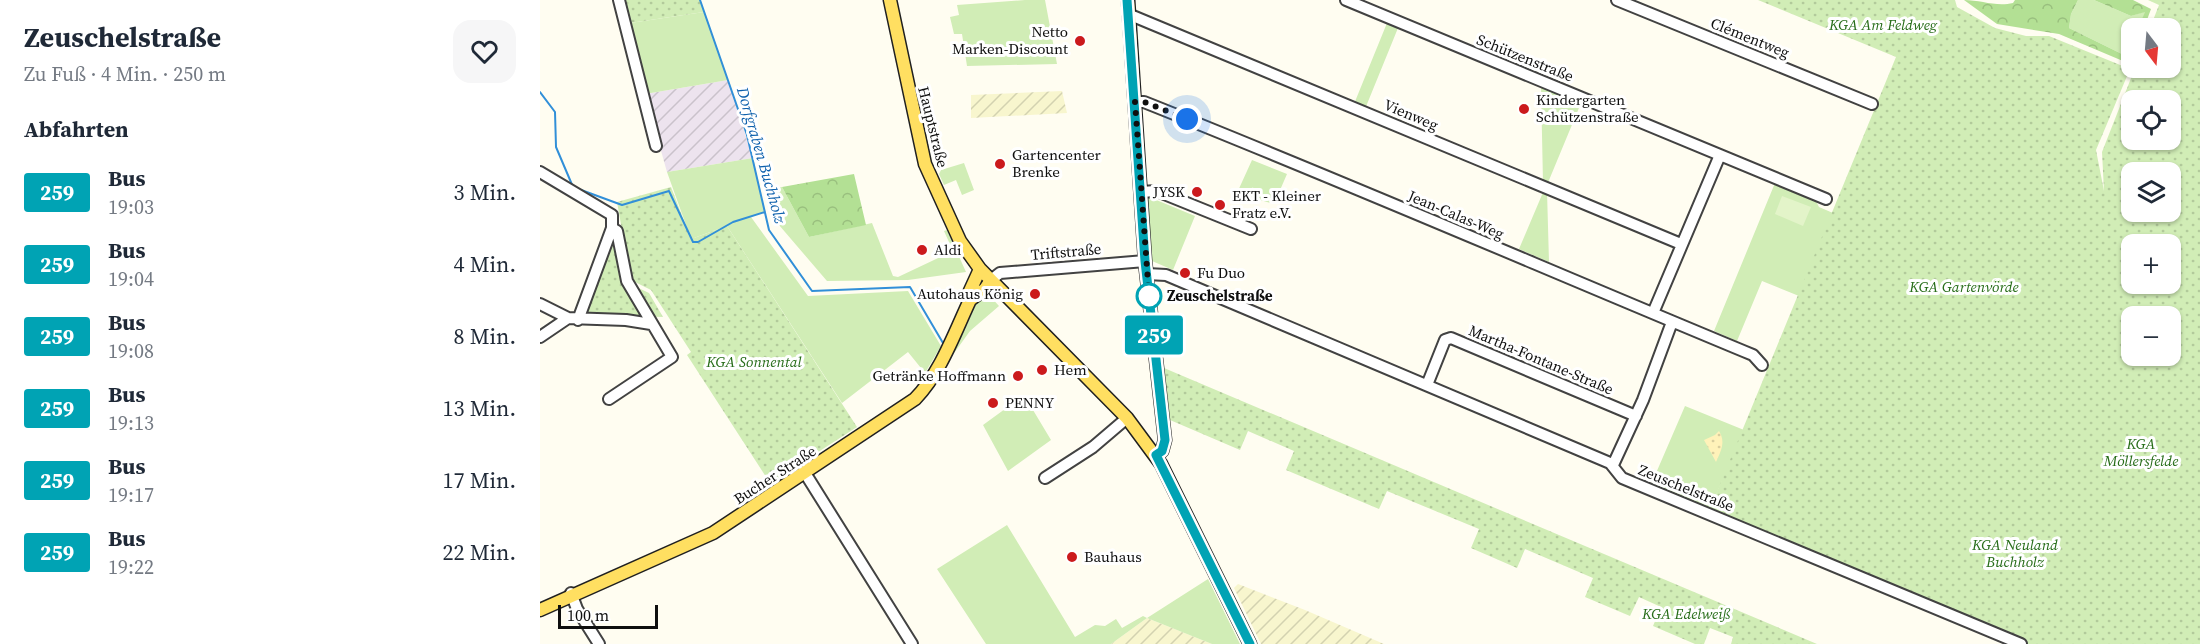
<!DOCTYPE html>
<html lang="de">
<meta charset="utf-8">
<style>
:root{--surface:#fff;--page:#f6f6f7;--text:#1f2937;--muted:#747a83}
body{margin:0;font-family:"Source Serif 4",serif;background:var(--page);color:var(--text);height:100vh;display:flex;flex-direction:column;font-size:22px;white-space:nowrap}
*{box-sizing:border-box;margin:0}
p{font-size:20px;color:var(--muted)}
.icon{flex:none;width:33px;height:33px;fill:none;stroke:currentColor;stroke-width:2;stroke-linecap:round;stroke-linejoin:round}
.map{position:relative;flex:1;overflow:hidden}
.panel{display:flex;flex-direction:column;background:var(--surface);width:540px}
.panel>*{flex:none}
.badge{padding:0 12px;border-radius:4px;font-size:21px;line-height:39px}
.needle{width:39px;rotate:164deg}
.fabs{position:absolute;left:1581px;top:18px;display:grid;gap:12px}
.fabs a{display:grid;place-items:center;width:60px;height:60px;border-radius:12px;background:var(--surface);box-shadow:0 2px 4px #0004;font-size:30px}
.scale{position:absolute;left:18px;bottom:15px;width:100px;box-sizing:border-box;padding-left:6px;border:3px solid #0f0f0f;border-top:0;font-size:16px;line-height:21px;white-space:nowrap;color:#0f0f0f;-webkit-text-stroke:4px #fff;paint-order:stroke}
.you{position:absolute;width:30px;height:30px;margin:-15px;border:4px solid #fff;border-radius:50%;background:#1a73e8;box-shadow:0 0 0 9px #1a73e833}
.map>.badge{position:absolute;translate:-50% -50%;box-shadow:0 0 0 3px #fff}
h2{padding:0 24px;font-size:22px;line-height:54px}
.round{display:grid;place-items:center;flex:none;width:63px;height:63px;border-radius:18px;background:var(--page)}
.summary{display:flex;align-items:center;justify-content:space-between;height:102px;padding:0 24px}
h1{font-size:28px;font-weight:700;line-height:45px}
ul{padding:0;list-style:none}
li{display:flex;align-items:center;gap:18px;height:72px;padding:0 24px}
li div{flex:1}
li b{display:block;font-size:22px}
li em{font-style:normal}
li .badge{min-width:66px;font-weight:700;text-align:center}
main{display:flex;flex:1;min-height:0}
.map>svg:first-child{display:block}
</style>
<main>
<section class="panel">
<div class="summary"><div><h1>Zeuschelstraße</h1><p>Zu Fuß · 4 Min. · 250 m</p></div><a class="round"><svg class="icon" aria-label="heart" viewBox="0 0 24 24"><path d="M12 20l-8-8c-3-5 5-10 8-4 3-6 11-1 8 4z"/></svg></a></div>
<h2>Abfahrten</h2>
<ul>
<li><span class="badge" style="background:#00a3b4;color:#fff">259</span><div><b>Bus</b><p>19:03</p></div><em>3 Min.</em></li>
<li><span class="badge" style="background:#00a3b4;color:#fff">259</span><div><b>Bus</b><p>19:04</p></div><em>4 Min.</em></li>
<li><span class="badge" style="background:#00a3b4;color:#fff">259</span><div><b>Bus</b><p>19:08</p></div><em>8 Min.</em></li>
<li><span class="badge" style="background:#00a3b4;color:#fff">259</span><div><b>Bus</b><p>19:13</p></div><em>13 Min.</em></li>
<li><span class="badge" style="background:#00a3b4;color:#fff">259</span><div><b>Bus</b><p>19:17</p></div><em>17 Min.</em></li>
<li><span class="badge" style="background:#00a3b4;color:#fff">259</span><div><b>Bus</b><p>19:22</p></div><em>22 Min.</em></li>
</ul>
</section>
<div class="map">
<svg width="1660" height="644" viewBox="0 0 1660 644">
<defs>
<pattern id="industrial-furrows" width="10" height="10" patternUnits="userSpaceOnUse" patternTransform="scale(1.5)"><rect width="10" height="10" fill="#ede3ee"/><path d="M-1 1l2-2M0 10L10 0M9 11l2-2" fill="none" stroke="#cac2cb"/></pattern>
<pattern id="farmland-furrows" width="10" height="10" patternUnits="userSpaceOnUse" patternTransform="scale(1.5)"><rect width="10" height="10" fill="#f8f6ce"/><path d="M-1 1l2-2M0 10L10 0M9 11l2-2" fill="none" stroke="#d3d2b0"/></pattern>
<pattern id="forest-crowns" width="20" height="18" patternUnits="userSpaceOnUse" patternTransform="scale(1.5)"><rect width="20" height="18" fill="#b3e094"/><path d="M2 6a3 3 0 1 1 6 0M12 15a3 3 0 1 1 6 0" fill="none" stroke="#99bf7e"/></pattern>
<pattern id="sand-dots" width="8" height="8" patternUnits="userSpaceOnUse" patternTransform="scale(1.5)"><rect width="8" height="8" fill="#fff2b9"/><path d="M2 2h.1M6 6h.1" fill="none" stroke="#d9ce9e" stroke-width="1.8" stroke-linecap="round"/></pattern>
<pattern id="garden-dots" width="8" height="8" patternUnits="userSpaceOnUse" patternTransform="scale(1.5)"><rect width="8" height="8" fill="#d1edb6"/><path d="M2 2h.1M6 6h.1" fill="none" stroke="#b2ca9b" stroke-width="1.8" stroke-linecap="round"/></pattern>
</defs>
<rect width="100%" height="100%" fill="#fffdf1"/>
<path fill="url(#industrial-furrows)" d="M188 80 213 158 127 172 105 94Z"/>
<path fill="url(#farmland-furrows)" d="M522 91 527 113 431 118V95Z
M698 584 765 610 844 644H721L694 588Z
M607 618 672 644H571Z"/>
<path fill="#d1edb6" d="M485 0H505L517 64 427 66 422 34H414L410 17 419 15 417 5Z
M1538 0H1554L1591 16 1606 11 1598 28H1592L1591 44 1586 56 1529 28 1531 14Z
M164 12 188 80 105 94 90 23Z
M847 23 858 28 825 109 814 104Z
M1001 87 1041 103 1007 185 1003 183Z
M213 158 225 212 211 217 268 296 368 291 401 346 385 373 368 352 302 403 187 226 151 239 127 172Z
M712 160 747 174 734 204 697 193Z
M424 163 434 190 422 195 416 180 404 185 399 174 401 170Z
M1235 183 1276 201 1279 207 1293 213 1259 296 1222 281 1197 341 1174 331Z
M242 187 269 237 332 223 353 276 358 277 413 251 404 231 407 230 426 272 368 280 287 281 239 225 229 189Z
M1004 190 1007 191 1009 262 979 249Z
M609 197 655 216 633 270 612 261 607 198Z
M449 295 459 306 430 331 412 356 409 354 425 329 437 301Z
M484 395 511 440 468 471 443 425Z
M1145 406 1204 430 1169 511 1110 487Z
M467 525 535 637 555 625 565 626 576 619 582 628 603 616 607 618 668 579 700 644H672L607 618 571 644H446L397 569Z"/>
<path fill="url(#forest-crowns)" d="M1424 0C1441 0 1456 7 1473 3L1475 0H1538L1531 14 1529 28 1586 56 1591 44 1590 64 1519 34 1457 24Z
M1554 0H1593L1611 9 1604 28H1598L1605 12 1591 16Z
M314 174 326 225 269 237 242 187Z"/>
<path fill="url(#sand-dots)" d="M1179 431C1186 442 1181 451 1176 462L1164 440 1175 435Z"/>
<path fill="url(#garden-dots)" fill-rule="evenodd" d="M82 0H160L164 12 90 23Z
M1218 0H1415L1417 7 1455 28 1486 36H1509L1590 69 1556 150 1564 191 1562 152 1595 68H1630V28H1610L1619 5 1608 0H1660V644H1487L1169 511 1356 57ZM1592 100H1630V140H1592ZM1592 172H1630V212H1592ZM1592 244H1630V284H1592ZM1592 316H1630V356H1592Z
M131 187 151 239 187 226 317 427 230 483 147 355 151 352 111 290 91 280 77 202Z
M70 241 78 244 88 283 109 293 123 317 53 315 41 317Z
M624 368 1277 644H1191L1193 637 1170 628 1164 644H1155L1113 626 1121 607 1099 597 1090 616 1045 597 1053 578 985 549 977 568 931 548 939 529 847 491 839 509 746 470 754 451 708 431 700 450 630 420Z"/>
<path fill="#e3f4c9" d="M1242 196 1271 207 1263 226 1235 214Z"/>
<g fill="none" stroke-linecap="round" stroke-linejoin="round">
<path stroke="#318fd8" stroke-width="2" d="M160 0 207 135 229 230 272 291 370 287 403 343
M0 92 15 112 16 147 33 187 82 205 129 191 153 242H158L193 222 225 212"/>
<defs>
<path id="minor" d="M79 0 116 146
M806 0 1286 199
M1077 0 1332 104
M588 14 1141 244
M595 102H604C808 183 1010 271 1213 355L1222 365
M0 172 72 215V228L38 320
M600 192 617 191 711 229
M607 274 626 275 1070 463 1082 478 1481 644
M451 280 460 273 605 261
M0 304 28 318 86 320 111 324
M1113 313 1180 155
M0 337 28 318
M887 385 905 340 911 338 1096 416
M69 399 132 357 87 281 77 231 72 228
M1073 465 1103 400 1132 322
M265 473 372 644
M505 478 553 447 587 418
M31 593 37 609 59 644"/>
<path id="major" d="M350 0 385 164 420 241 440 269 587 418 621 464 710 644
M588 0 605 261 625 440 622 451 616 455
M430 300 445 289 451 280
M0 610 173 533 375 399C401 372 414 334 430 300L429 293 440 269"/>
</defs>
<use href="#minor" stroke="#424242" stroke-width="14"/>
<use href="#major" stroke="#202020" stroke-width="15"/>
<use href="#minor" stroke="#fff" stroke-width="10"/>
<use href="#major" stroke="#ffdf61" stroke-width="12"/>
</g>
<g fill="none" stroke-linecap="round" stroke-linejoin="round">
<defs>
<path id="line" d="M587 0 605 261 625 440 622 451 616 455 710 644"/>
</defs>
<use href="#line" stroke="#fff" stroke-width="14"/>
<use href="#line" stroke="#00a3b4" stroke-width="9"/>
<path stroke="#0f0f0f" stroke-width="6" stroke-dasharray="0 10.8" d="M609 296 595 102H604L647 119"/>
</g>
<g fill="#cb1a1c" stroke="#fff" stroke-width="2">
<circle cx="540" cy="41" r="6"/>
<circle cx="984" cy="109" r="6"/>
<circle cx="460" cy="164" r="6"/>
<circle cx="657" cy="192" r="6"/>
<circle cx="680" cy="205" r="6"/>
<circle cx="382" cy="250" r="6"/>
<circle cx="645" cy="273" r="6"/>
<circle cx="495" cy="294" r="6"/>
<circle cx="502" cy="370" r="6"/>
<circle cx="478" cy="376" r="6"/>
<circle cx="453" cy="403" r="6"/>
<circle cx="532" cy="557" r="6"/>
</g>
<circle fill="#fff" stroke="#00a3b4" stroke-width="3" cx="609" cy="296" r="12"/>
<g text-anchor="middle" stroke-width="6" stroke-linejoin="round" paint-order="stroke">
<g font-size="15" font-style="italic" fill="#276d19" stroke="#fff">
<text x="1343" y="30">KGA Am Feldweg</text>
<text x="1424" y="292">KGA Gartenvörde</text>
<text x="214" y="367">KGA Sonnental</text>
<text x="1601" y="449">KGA<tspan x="1601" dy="17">Möllersfelde</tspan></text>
<text x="1475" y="550">KGA Neuland<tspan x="1475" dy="17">Buchholz</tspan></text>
<text x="1146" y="619">KGA Edelweiß</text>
</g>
<g font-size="15" fill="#0f0f0f" stroke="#fff" text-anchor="start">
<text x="528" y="37" text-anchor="end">Netto<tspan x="528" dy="17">Marken-Discount</tspan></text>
<text x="996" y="105">Kindergarten<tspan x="996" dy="17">Schützenstraße</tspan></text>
<text x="472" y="160">Gartencenter<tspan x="472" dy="17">Brenke</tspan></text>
<text x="645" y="197" text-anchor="end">JYSK</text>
<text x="692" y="201">EKT - Kleiner<tspan x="692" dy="17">Fratz e.V.</tspan></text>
<text x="394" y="255">Aldi</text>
<text x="657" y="278">Fu Duo</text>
<text x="483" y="299" text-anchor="end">Autohaus König</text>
<text x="514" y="375">Hem</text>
<text x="466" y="381" text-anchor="end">Getränke Hoffmann</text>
<text x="465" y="408">PENNY</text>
<text x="544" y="562">Bauhaus</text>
</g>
<g font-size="15" fill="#0f0f0f" stroke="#fff">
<text transform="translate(1210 38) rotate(22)" y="5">Clémentweg</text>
<text transform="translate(985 58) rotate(22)" y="5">Schützenstraße</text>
<text transform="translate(871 115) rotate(23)" y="5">Vienweg</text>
<text transform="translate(393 127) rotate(76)" y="5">Hauptstraße</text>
<text transform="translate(916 215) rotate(23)" y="5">Jean-Calas-Weg</text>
<text transform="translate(526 252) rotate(-5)" y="5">Triftstraße</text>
<text transform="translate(1001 360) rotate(23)" y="5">Martha-Fontane-Straße</text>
<text transform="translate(235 475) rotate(-33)" y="5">Bucher Straße</text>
<text transform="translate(1146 488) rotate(22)" y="5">Zeuschelstraße</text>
</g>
<g font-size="15" font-weight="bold" fill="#0f0f0f" stroke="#fff" text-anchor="start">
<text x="627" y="301">Zeuschelstraße</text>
</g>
<g font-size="16" font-style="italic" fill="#0d60ac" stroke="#fff">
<text transform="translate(222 155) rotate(74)" y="6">Dorfgraben Buchholz</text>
</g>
</g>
</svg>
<div class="fabs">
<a><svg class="needle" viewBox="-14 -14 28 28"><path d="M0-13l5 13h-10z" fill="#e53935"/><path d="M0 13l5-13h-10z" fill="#747a83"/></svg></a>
<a><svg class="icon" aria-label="locate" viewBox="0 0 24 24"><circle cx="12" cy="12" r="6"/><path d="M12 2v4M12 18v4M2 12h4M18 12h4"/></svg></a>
<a><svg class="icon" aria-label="layers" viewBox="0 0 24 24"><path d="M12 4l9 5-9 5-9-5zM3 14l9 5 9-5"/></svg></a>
<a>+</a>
<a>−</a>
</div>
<div class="scale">100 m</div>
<div class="you" style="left:647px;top:119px"></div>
<b class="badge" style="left:614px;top:335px;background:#00a3b4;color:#fff">259</b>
</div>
</main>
